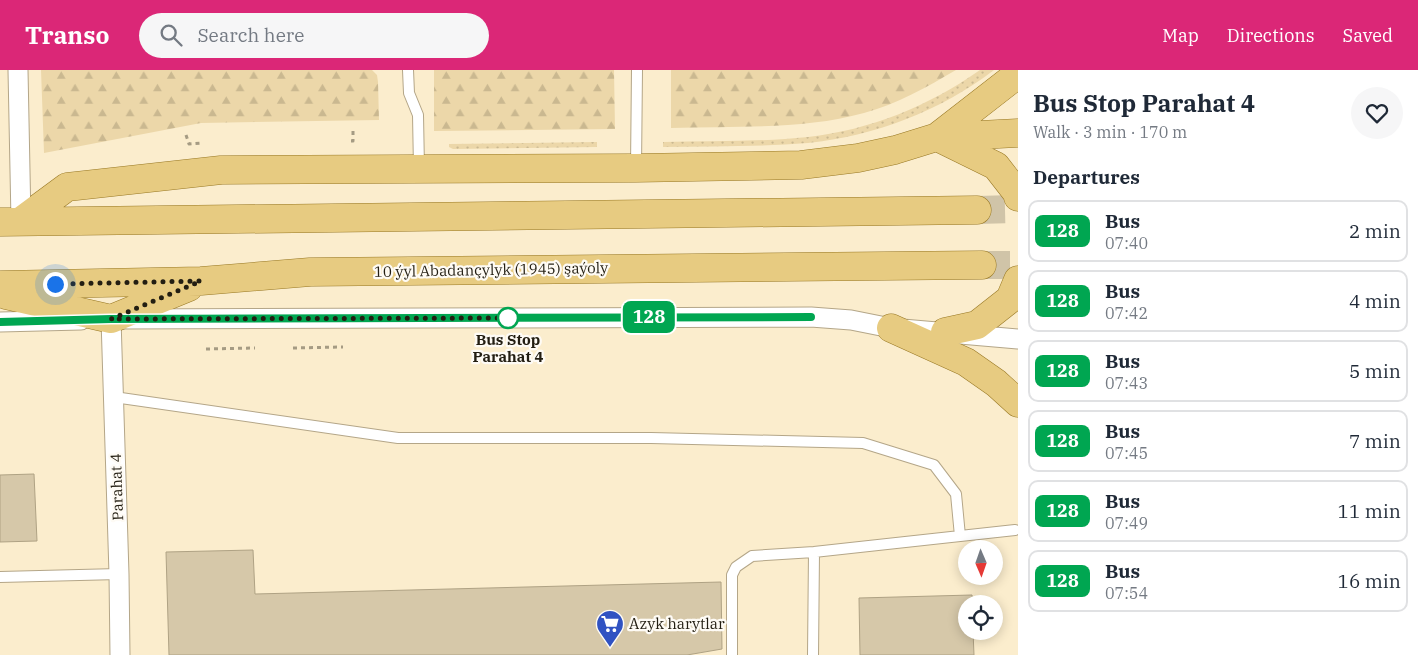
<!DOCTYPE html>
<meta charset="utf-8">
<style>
:root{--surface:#fff;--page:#f6f6f7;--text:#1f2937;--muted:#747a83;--line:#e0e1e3;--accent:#db2777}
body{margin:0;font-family:"IBM Plex Serif",serif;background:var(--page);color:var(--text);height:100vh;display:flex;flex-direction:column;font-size:19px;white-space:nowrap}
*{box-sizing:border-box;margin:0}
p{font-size:16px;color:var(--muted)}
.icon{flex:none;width:28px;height:28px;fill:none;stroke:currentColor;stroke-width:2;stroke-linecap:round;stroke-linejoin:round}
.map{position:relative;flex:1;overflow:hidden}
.sheet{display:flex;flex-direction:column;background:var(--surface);width:400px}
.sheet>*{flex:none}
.badge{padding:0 10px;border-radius:8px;font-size:18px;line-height:32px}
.needle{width:32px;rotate:178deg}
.tools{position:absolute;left:958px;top:470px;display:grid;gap:10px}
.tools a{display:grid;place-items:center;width:45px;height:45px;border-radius:50%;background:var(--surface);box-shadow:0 2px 12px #0003;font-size:25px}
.you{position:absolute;width:25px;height:25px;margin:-12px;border:4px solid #fff;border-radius:50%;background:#1a73e8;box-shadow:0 0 0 8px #1a73e833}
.map>.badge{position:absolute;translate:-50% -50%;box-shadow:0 0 0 2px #fff}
h2{padding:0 15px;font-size:19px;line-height:45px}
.round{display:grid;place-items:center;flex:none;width:52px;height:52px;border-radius:26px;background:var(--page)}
.head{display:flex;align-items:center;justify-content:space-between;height:85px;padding:0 15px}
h1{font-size:24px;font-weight:800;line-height:38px}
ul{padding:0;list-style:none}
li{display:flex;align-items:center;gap:15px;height:62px;margin:0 10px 8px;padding:0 5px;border:2px solid var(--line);border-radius:10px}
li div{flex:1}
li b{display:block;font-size:19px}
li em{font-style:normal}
li .badge{min-width:55px;font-weight:700;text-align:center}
header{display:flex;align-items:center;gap:30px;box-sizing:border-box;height:70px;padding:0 25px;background:var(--accent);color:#fff}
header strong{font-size:24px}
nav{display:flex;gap:28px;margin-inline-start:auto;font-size:18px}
.search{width:350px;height:45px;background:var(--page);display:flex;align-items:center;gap:12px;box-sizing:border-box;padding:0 18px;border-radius:28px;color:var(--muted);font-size:19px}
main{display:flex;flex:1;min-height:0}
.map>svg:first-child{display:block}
</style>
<header>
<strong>Transo</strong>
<div class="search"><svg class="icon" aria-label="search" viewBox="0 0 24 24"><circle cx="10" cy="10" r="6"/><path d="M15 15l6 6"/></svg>Search here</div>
<nav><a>Map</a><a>Directions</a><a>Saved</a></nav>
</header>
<main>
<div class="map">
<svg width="1018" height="585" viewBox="0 0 1018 585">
<defs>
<pattern id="grass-dots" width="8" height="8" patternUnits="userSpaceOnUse" patternTransform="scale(1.25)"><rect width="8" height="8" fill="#ecd7a9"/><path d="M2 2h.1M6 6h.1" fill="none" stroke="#cab890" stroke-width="1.8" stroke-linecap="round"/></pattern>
<pattern id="forest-firs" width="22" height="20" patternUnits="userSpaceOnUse" patternTransform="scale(1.25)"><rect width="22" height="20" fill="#ecd7a9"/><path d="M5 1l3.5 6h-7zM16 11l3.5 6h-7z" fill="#cab890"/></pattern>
</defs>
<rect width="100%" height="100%" fill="#fbedcd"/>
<path fill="url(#grass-dots)" d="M980 0H994C941 41 874 66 808 73 760 77 711 76 663 77V72C711 71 760 72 808 67 870 60 929 36 980 0Z
M597 72V77L453 79 449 77V74Z"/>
<path fill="url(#forest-firs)" d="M41 0H372L377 5 378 12 379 50 201 53 44 83Z
M434 0H614L615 59 434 61Z
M671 0H956C927 17 897 34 864 43 803 60 734 56 671 58Z"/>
<path fill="#d6c8a9" stroke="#afa284" d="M34 404 37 471 0 472V405Z
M253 480 255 524 721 512 722 579 687 585H169L166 482Z
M972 525 973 534H966V561H973L974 585H860L859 528Z"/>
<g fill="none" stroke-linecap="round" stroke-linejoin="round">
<path stroke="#d0c4a8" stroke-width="28" stroke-dasharray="28 14" stroke-linecap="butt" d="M977 140 1018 139
M982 195H1018"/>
<defs>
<path id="lane" d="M408 0 409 23 418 45 419 98
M636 97 637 0
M114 327 398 368H651L863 373 934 395 956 424 960 466
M0 507 119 504
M732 585V505L736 497 752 486 814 482 1015 460
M813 585 814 482"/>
<path id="street" d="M18 0 21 151
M111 249 119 504 120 585
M121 249 811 247 851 250 891 258 1018 269
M0 252 81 250"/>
<path id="primary" d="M937 67 996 96 1017 123 1018 127
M941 67 1018 63
M21 151 67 117 221 100 636 98 801 95 858 88 895 80 937 67 1018 4
M0 152 977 140
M0 215 201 211 310 202 982 195
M6 225 111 249 189 217
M891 258 966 292 996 313 1018 333
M945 262 977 255 1010 229 1018 210"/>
</defs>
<use href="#lane" stroke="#b4a688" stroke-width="12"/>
<use href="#street" stroke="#b4a688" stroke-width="21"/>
<use href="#primary" stroke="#987824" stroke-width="29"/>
<path stroke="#a59b83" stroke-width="3" stroke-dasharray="4 4" stroke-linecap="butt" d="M186 65 189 74 202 73
M351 71H353V59
M293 278 343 277
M206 279 255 278"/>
<use href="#lane" stroke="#fff" stroke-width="10"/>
<use href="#street" stroke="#fff" stroke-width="19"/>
<use href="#primary" stroke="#e7cb81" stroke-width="28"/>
</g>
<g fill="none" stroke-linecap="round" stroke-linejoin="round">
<defs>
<path id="line" d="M0 252 111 249 811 247"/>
</defs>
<use href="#line" stroke="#fff" stroke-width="11"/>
<use href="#line" stroke="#00a651" stroke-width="8"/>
<path stroke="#231e12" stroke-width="5" stroke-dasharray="0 9" d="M55 214 201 211 111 249 511 248H508"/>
</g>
<defs>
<symbol id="supermarket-pin" viewBox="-11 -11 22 30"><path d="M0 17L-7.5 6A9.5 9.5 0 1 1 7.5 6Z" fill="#3052c2" stroke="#fefbf5"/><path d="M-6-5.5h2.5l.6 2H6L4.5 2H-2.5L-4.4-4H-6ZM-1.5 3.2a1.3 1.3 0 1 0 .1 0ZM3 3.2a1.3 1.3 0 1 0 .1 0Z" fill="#fff"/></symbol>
</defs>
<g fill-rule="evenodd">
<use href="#supermarket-pin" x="594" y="538" width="32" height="43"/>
</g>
<circle fill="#fff" stroke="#00a651" stroke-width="2.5" cx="508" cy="248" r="10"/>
<g text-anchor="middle" stroke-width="4.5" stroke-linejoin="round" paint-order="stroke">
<g font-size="15" fill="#231e12" stroke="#fefbf5">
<text transform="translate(491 200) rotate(-1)" y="5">10 ýyl Abadançylyk (1945) şaýoly</text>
<text transform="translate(117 417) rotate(-92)" y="5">Parahat 4</text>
</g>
<g font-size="15" font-weight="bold" fill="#231e12" stroke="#fefbf5">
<text x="508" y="275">Bus Stop<tspan x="508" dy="17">Parahat 4</tspan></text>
</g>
<g font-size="15" fill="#231e12" stroke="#fefbf5" text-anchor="start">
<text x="629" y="559">Azyk harytlar</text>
</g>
</g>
</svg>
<div class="tools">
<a><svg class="needle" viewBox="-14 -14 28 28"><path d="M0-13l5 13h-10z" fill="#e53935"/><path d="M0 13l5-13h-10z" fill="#747a83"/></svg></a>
<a><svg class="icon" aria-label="locate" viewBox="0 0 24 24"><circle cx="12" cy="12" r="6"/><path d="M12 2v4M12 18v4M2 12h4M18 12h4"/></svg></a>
</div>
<div class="you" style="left:55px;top:214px"></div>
<b class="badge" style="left:649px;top:247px;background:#00a651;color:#fff">128</b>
</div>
<section class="sheet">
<div class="head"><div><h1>Bus Stop Parahat 4</h1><p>Walk · 3 min · 170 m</p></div><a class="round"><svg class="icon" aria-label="heart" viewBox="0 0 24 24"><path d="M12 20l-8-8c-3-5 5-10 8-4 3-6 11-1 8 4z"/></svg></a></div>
<h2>Departures</h2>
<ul>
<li><span class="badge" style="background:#00a651;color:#fff">128</span><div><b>Bus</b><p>07:40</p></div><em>2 min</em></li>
<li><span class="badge" style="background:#00a651;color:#fff">128</span><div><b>Bus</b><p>07:42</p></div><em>4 min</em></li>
<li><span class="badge" style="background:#00a651;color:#fff">128</span><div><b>Bus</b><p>07:43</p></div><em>5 min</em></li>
<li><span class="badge" style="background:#00a651;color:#fff">128</span><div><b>Bus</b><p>07:45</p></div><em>7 min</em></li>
<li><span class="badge" style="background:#00a651;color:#fff">128</span><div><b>Bus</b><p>07:49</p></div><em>11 min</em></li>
<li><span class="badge" style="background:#00a651;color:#fff">128</span><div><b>Bus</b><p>07:54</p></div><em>16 min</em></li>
</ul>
</section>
</main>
